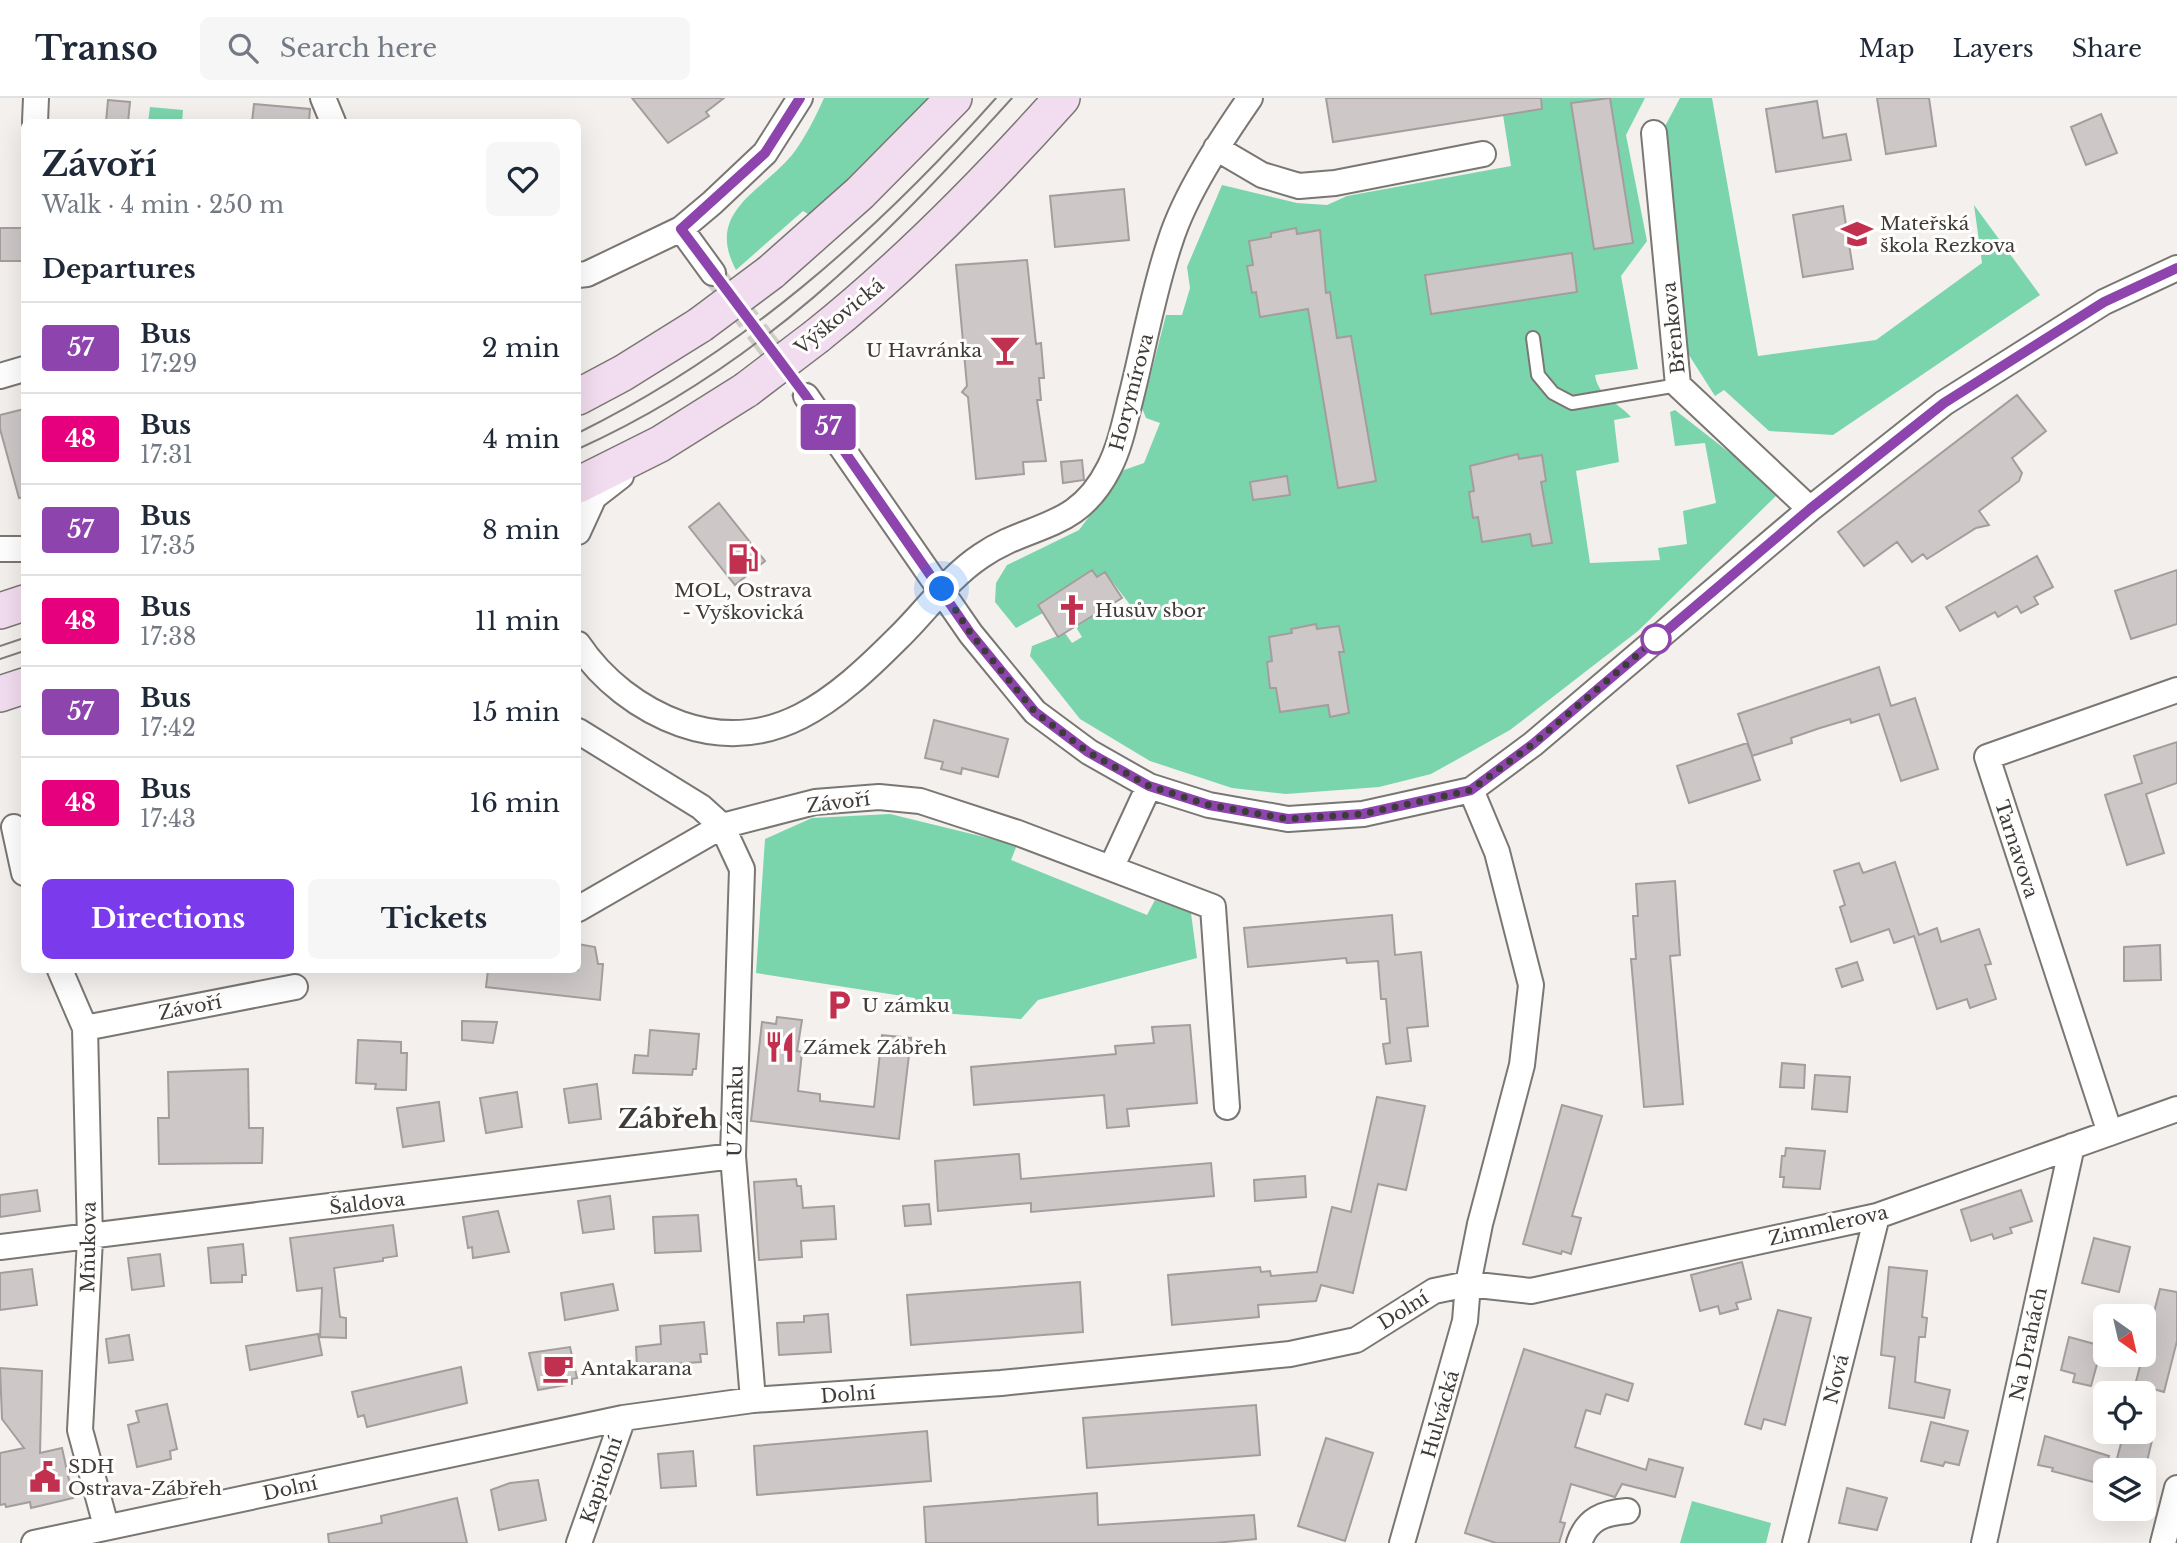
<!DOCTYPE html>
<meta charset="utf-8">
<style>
:root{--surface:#fff;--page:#f6f6f7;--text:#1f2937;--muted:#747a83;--line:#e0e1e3;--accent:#7c3aed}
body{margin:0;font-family:"Libre Baskerville",serif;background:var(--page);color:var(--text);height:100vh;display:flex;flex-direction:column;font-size:26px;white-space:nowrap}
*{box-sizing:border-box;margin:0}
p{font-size:23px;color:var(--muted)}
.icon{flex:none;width:38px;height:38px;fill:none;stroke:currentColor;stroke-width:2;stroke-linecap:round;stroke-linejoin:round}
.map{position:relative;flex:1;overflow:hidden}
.side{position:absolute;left:21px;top:21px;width:560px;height:854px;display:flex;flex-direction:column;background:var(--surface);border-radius:10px;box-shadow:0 7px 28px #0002}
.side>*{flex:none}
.badge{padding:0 14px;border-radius:5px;font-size:24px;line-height:46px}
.needle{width:46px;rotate:146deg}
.tools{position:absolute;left:2093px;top:1206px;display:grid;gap:14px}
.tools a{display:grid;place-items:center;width:63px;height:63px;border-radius:10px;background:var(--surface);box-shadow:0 7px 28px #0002;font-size:35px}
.you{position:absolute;width:35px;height:35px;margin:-18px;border:5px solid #fff;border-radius:50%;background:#1a73e8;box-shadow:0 0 0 10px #1a73e833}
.map>.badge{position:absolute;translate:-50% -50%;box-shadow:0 0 0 4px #fff}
h2{padding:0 21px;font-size:26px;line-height:63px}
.round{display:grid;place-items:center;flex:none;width:74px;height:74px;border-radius:10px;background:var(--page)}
.headline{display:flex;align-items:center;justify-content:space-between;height:119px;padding:0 21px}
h1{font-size:33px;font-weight:700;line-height:52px}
.button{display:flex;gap:14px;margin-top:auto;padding:14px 21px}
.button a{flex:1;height:80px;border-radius:10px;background:var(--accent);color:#fff;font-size:28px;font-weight:700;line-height:80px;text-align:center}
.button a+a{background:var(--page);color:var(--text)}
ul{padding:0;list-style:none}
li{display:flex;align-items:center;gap:21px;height:91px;padding:0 21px;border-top:2px solid var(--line)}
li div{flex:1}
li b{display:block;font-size:26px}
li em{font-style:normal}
li .badge{min-width:77px;font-weight:700;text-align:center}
header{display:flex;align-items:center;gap:42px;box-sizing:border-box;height:98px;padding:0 35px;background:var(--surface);border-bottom:2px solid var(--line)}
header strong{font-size:33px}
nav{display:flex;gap:38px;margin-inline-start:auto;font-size:24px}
.search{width:490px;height:63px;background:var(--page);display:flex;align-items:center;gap:18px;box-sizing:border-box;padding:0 24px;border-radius:10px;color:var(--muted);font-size:26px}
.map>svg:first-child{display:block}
</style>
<header>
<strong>Transo</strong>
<div class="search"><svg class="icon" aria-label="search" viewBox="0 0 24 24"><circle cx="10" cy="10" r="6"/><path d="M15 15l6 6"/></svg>Search here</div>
<nav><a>Map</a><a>Layers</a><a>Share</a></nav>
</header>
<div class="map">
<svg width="2177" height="1445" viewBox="0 0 2177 1445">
<rect width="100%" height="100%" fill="#f4f0ed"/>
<path fill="#7bd5ac" d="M824 0H932L813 119 803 113 736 172C705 114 760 95 792 57 804 42 816 18 824 0Z
M1507 0H1645L1626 37 1647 143 1621 178 1638 271 1595 277C1598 299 1619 305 1631 319L1614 322 1619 364 1576 373 1590 465 1660 462 1658 450 1687 446 1683 413 1716 405 1705 345 1675 348 1670 314 1675 312 1780 394 1638 533 1510 632 1431 676 1379 689 1286 696 1232 690 1150 663 1080 621 1030 558 1032 548 1065 535 1072 545 1082 539 1076 529 1112 506 1119 516 1131 508 1105 474 1097 479 1092 472 1038 506 1043 515 1016 530 995 504 996 485 1007 467 1079 432 1124 372 1144 365 1160 325 1146 320 1142 310 1166 217H1182L1190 190 1187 169 1222 87 1297 105 1327 107 1347 98 1511 68 1503 17Z
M1680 0H1712L1758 258 1876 242 1982 165 1974 107 2040 197 1833 337 1769 333 1724 292 1715 298 1687 254 1663 32Z
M150 9 183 12 182 24H148Z
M890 716 1017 747 1011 762 1147 817 1155 802 1191 815 1197 860 1038 902 1021 921 914 913 915 900 756 875 765 741 812 720Z
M1692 1403 1771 1425 1766 1445H1680Z"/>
<path fill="#cdc8c7" stroke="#a39e9d" stroke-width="2" d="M632 0H724L706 14 709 18 668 45Z
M1326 0H1541L1542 11 1333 44Z
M1610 0 1633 145 1594 151 1571 5Z
M1877 0H1929L1936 48 1886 56Z
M108 2 130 4 128 24H106Z
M1817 3 1823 40 1846 36 1851 62 1776 74 1766 11Z
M254 6 310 11 309 24H252Z
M2101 16 2117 55 2086 67 2071 29Z
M1124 91 1129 142 1055 149 1050 98Z
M1843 108 1853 171 1803 179 1793 117Z
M0 130H24V163H0Z
M1296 130 1297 136 1320 132 1326 195 1330 194 1337 240 1351 238 1376 383 1338 390 1308 211 1260 219 1256 194 1252 195 1247 168 1253 167 1249 143 1271 139V135Z
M1572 155 1577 194 1431 216 1425 177Z
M1027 162 1036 246 1041 245 1044 280H1039L1041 302H1037L1046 363 1023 364 1024 376 976 381 968 299 962 294 967 288 956 167Z
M2017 297 2046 333 2012 360 2022 375 2019 383 1979 413 1989 427 1976 430 1927 461 1923 456 1912 464 1897 444 1864 468 1838 434Z
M24 311V399L19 400 0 331V317Z
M1518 356 1519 361 1542 357 1546 383 1541 384 1552 445 1532 448 1530 436 1482 444 1478 419 1473 420 1469 394 1474 393 1470 368Z
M1082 362 1084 382 1063 385 1061 364Z
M1287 378 1290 397 1253 402 1250 384Z
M719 405 765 463 735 487 689 429Z
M2037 458 2053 489 2034 499 2038 506 2021 515 2017 508 1998 519 1995 514 1960 533 1946 509Z
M1092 472 1097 479 1105 474 1122 500 1058 539 1038 507Z
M2177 472V526L2131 541 2115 493Z
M1316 526 1317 531 1339 528 1344 554H1339L1349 615 1330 619 1328 607 1280 614 1276 590H1270L1267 564 1272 563 1269 539 1292 535 1291 531Z
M1879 569 1891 608 1915 600 1938 671 1901 683 1879 616 1851 625 1850 621 1820 630 1791 640 1792 645 1752 658 1760 682 1689 705 1677 668 1747 645 1752 657 1738 616Z
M934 622 1008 641 998 679 962 670 961 676 941 671 943 664 925 660Z
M2177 644V685L2146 696 2164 755 2127 767 2105 697 2142 685 2134 658Z
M1895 764 1919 837 1937 830 1941 844 1979 831 1991 866 1985 867 1996 901 1970 910 1967 901 1937 911 1914 838 1894 845 1889 831 1851 844 1840 809 1845 807 1834 773 1859 765 1863 775Z
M1675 783 1680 857 1670 858 1683 1006 1644 1009 1631 861H1636L1633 818H1638L1636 786Z
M1392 817 1395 857 1421 854 1428 928 1407 930 1411 963 1386 966 1383 946 1390 945 1386 901H1381L1378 863 1347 865 1346 860 1248 869 1244 830Z
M578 846 595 849 598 866H603L600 902 486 889 488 872H578Z
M2160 847 2161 882 2124 883V849Z
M1857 864 1863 882 1842 889 1836 871Z
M777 919 802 922 797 953 802 954 798 993 820 996V1003L874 1009 882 937 911 940 899 1041 751 1023 762 924 776 926Z
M462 923 497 924 493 945 462 942Z
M1190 927 1197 1005 1127 1011 1129 1028 1107 1030 1104 997 974 1007 971 969 1116 956 1115 948 1154 945 1152 929Z
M650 932 699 936 696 971H693L692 977 633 975 635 957 648 958Z
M358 942 401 944V955H407L406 992 375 991 376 986 356 985Z
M1782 965 1805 967 1804 990 1780 989Z
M248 971 249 1030H263L262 1065 159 1066 158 1020H169L168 974Z
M1815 977 1850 979 1847 1014 1812 1011Z
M597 986 601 1021 569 1025 564 991Z
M517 994 522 1029 486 1035 480 1000Z
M1377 999 1425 1008 1406 1092 1378 1086 1353 1195 1321 1187 1316 1203 1258 1207 1259 1219 1172 1227 1168 1177 1260 1169 1261 1174 1270 1173 1271 1178 1317 1174 1332 1109 1351 1114Z
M439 1004 444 1043 403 1049 397 1010Z
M1562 1007 1602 1018 1572 1118 1581 1120 1571 1156 1562 1153 1561 1156 1523 1146Z
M1786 1050 1825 1053 1820 1091 1783 1089 1784 1079H1780L1782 1058H1785Z
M1019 1056 1021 1081 1211 1065 1214 1098 1031 1114V1105L938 1113 935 1063Z
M1305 1078 1306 1099 1255 1103 1254 1082Z
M796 1081 797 1088H801L803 1110 834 1108 836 1141 801 1143 802 1159 759 1162 754 1084Z
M37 1092 40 1113 0 1119V1097Z
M2021 1092 2032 1123 2010 1130 2012 1135 1994 1141 1992 1136 1971 1143 1961 1112Z
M610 1098 614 1131 583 1135 578 1103Z
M929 1106 931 1126 905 1128 903 1108Z
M498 1113 509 1154 473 1160 472 1149 468 1150 463 1119Z
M698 1117 701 1153 655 1155 653 1119Z
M393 1127 397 1158 383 1160V1163L334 1170 340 1219 346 1220V1240L320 1239 322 1190 297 1193 290 1140Z
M2094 1140 2130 1149 2119 1194 2082 1185Z
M243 1146 246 1177H242V1184L211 1185 208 1150Z
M160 1156 164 1188 132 1192 128 1160Z
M1742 1164 1751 1201 1736 1205 1738 1211 1720 1216 1718 1208 1700 1213 1691 1177Z
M1889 1169 1927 1173 1922 1219 1927 1220 1925 1239H1919L1915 1284 1950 1292 1944 1320 1889 1310 1895 1259 1881 1257Z
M32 1171 37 1207 0 1212V1175Z
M1080 1184 1083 1234 911 1247 907 1197Z
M613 1186 618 1212 565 1222 561 1195Z
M2160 1191 2177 1194V1243L2164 1294 2153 1291 2150 1299 2133 1295Z
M1778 1212 1811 1220 1785 1327 1764 1321 1761 1331 1745 1326Z
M828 1216 831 1254 779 1257 777 1225 804 1224V1218Z
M704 1224 707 1256H700L701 1264 637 1268 636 1249 661 1246 660 1228Z
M318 1236 322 1257 250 1272 246 1248Z
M129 1237 133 1262 109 1265 106 1241Z
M2069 1239 2102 1248 2091 1288 2073 1284 2075 1276 2061 1272Z
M570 1249 577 1280 572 1281V1286L538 1292 529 1255Z
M1524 1251 1633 1286 1628 1303 1606 1296 1600 1316 1586 1312 1575 1349 1646 1372 1649 1361 1683 1370 1675 1399 1622 1386 1615 1399 1571 1386 1560 1424 1565 1425 1559 1445H1496L1465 1435Z
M461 1269 467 1305 367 1329 364 1317 358 1319 352 1294Z
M0 1270 42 1273 40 1355 62 1350 73 1400 31 1410 30 1404 6 1409 5 1406 0 1407V1355L24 1350 2 1321Z
M167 1306 177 1351 170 1353 171 1361 137 1369 128 1327 139 1324 136 1313Z
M1256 1307 1260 1357 1087 1370 1083 1320Z
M1931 1324 1968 1333 1959 1367 1945 1364 1943 1368 1921 1363Z
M927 1333 931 1383 757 1397 754 1348Z
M2124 1334H2154L2145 1372H2114Z
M2045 1338 2109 1358 2101 1386 2052 1373 2053 1370 2038 1367Z
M1326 1340 1373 1355 1345 1443 1298 1428Z
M693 1353 696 1388 661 1390 658 1356Z
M538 1382 546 1422 499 1432 491 1392 510 1385Z
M1847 1390 1887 1400 1877 1432 1839 1425Z
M1097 1395 1098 1427 1254 1417 1256 1441 1215 1445H926L924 1409Z
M457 1400 467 1445H329L328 1436 382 1425 381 1418Z"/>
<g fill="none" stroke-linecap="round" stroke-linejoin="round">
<path stroke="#cfccc9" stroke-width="24" stroke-dasharray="24 12" stroke-linecap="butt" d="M713 175 806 298"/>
<defs>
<path id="lane" d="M1533 240 1538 277 1553 295 1572 305 1678 287"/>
<path id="street" d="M323 0 333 24
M35 24 36 0
M1654 35 1678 287 1810 411
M1216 50 1262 77 1299 88 1335 85 1483 56
M681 131 713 175
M578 177 587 176 681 131 712 105 765 55 800 0
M0 278 24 271
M806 298 971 536 1035 614 1089 654 1149 688 1209 707 1288 721 1363 716 1471 692 1533 646 1810 411 1944 305 2104 204 2177 170
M578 434 594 399 621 378
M0 451H24
M578 546C602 582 639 611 681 626 773 658 836 602 898 540 926 513 948 480 981 458 1030 424 1077 434 1109 370 1120 349 1125 323 1131 299 1144 248 1153 194 1170 144 1185 96 1221 42 1250 0
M578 633 701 709 722 728 742 771 733 1058 753 1302
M14 729 24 775
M1112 768 1149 688
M578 811 722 728 815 704 879 699 920 703 1018 735 1213 809 1227 1009
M60 872 85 930 90 1141 80 1332 106 1428
M85 930 295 889
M2110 1035 1987 659 2177 592
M0 1149 733 1058
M34 1445 623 1320 753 1302 1001 1285 1290 1256 1356 1242 1434 1193 1468 1186 1531 1193 1877 1118 2177 1011
M579 1445 623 1320
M1402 1445 1465 1223 1468 1186 1480 1126 1522 967 1531 887 1497 754 1471 692
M1579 1445C1587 1421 1603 1415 1627 1413
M1795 1445 1877 1118
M1984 1445 2072 1048
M2163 1445 2177 1390"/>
<path id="secondary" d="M771 174 860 95 954 0
M817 238C906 167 986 85 1062 0
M578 299 623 275 700 227
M578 387 660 346 746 292
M0 513 24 505
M0 596 24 588"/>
</defs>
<use href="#lane" stroke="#7a7773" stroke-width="16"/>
<use href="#street" stroke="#7a7773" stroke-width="28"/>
<use href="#secondary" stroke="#7a7773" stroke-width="38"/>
<use href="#lane" stroke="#fff" stroke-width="12"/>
<use href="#street" stroke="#fff" stroke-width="24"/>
<use href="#secondary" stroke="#f2dcef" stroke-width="35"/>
<path stroke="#817f7d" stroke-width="2" d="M578 335C741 255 876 135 996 0
M578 351C758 270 882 144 1012 0
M0 548 24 540
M0 561 24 553"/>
<defs>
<path id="secondary-bridge" d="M700 227 771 174
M746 292 817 238"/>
</defs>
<use href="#secondary-bridge" stroke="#7a7773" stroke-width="38" stroke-linecap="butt"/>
<use href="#secondary-bridge" stroke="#f2dcef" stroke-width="35"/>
</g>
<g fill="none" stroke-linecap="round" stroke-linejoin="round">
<defs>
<path id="line" d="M800 0 765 55 681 131 806 298 971 536 1035 614 1088 654 1149 688 1209 707 1288 721 1363 716 1471 692 1533 646 1810 411 1944 305 2104 204 2177 170"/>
</defs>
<use href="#line" stroke="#fff" stroke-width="16"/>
<use href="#line" stroke="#8e44ad" stroke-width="10"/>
<path stroke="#3d3c3a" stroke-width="7" stroke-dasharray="0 12.6" d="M942 491 971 536 1035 614 1088 654 1149 688 1209 707 1288 721 1363 716 1471 692 1533 646 1656 541"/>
</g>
<defs>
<symbol id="school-bare" viewBox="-9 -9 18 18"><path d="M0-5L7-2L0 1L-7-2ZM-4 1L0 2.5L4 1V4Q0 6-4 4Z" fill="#c1304f" stroke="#fffefd" stroke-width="2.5" paint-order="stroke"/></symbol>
<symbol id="bar-bare" viewBox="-9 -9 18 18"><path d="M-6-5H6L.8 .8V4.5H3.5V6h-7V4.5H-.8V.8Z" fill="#c1304f" stroke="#fffefd" stroke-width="2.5" paint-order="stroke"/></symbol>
<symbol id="fuel-bare" viewBox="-9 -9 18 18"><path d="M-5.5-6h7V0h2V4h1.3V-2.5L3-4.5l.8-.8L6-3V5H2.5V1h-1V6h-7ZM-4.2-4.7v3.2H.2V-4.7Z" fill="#c1304f" stroke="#fffefd" stroke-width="2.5" paint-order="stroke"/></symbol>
<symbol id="church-bare" viewBox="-9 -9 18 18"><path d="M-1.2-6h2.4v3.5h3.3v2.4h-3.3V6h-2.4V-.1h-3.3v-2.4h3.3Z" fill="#c1304f" stroke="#fffefd" stroke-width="2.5" paint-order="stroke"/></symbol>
<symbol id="parking-bare" viewBox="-9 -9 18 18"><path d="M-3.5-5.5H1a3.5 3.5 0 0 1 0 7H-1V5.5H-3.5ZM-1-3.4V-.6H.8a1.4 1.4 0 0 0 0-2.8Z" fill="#c1304f" stroke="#fffefd" stroke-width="2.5" paint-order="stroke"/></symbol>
<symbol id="restaurant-bare" viewBox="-9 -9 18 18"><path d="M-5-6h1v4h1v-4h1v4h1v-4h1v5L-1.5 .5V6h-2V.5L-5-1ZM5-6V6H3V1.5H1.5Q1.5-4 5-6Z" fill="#c1304f" stroke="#fffefd" stroke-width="2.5" paint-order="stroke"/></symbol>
<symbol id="cafe-bare" viewBox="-9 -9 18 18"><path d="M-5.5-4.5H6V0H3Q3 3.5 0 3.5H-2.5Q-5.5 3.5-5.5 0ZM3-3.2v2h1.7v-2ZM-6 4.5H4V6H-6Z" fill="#c1304f" stroke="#fffefd" stroke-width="2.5" paint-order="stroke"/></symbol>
<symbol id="civic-bare" viewBox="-9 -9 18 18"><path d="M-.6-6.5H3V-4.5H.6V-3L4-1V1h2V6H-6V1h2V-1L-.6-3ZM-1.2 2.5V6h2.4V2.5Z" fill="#c1304f" stroke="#fffefd" stroke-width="2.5" paint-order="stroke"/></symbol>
</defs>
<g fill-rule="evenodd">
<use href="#school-bare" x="1835" y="114" width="44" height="44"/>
<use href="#bar-bare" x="983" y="230" width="44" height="44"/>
<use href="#fuel-bare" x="721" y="439" width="44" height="44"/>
<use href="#church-bare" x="1050" y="490" width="44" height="44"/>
<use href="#parking-bare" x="817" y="885" width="44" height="44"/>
<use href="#restaurant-bare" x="758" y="927" width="44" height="44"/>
<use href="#cafe-bare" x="536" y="1248" width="44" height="44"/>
<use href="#civic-bare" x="23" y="1357" width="44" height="44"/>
</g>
<circle fill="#fff" stroke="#8e44ad" stroke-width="3.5" cx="1656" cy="541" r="14"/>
<g text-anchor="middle" stroke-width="6" stroke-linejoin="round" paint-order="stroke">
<g font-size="19" fill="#3d3c3a" stroke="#fffefd" text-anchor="start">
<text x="1880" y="132">Mateřská<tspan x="1880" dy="22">škola Rezkova</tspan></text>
<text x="982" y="259" text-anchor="end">U Havránka</text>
<text x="743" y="499" text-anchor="middle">MOL, Ostrava<tspan x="743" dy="22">- Vyškovická</tspan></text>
<text x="1095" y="519">Husův sbor</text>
<text x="862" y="914">U zámku</text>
<text x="803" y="956">Zámek Zábřeh</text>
<text x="581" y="1277">Antakarana</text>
<text x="68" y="1375">SDH<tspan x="68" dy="22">Ostrava-Zábřeh</tspan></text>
</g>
<g font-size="19" fill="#3d3c3a" stroke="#fffefd">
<text transform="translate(839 218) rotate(-39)" y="7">Výškovická</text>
<text transform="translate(1673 230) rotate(-96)" y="7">Břenkova</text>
<text transform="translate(1131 294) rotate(-75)" y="7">Horymírova</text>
<text transform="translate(838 704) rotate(-7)" y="7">Závoří</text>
<text transform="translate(2017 751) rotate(72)" y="7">Tarnavova</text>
<text transform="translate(190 909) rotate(-11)" y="7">Závoří</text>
<text transform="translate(735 1013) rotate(-89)" y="7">U Zámku</text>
<text transform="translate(367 1105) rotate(-7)" y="7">Šaldova</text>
<text transform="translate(1828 1127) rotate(-13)" y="7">Zimmlerova</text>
<text transform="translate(88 1149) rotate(-89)" y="7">Mňukova</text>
<text transform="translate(1403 1212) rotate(-32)" y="7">Dolní</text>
<text transform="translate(2028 1246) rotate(-78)" y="7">Na Drahách</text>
<text transform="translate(1836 1281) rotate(-76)" y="7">Nová</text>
<text transform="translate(848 1296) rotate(-4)" y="7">Dolní</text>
<text transform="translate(1440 1316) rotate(-74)" y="7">Hulvácká</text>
<text transform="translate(601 1382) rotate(-71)" y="7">Kapitolní</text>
<text transform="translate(290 1390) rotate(-12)" y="7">Dolní</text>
</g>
<g font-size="26" font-weight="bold" fill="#3d3c3a" stroke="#fffefd">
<text x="668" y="1030">Zábřeh</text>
</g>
</g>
</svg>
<div class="tools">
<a><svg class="needle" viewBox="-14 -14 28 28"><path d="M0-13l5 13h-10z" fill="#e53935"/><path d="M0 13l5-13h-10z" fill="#747a83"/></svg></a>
<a><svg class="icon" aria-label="locate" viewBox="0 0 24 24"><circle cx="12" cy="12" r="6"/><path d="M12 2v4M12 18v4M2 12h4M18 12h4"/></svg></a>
<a><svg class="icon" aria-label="layers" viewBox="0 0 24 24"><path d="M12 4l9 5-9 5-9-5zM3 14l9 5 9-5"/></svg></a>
</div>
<div class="you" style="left:942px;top:491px"></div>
<b class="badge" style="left:828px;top:329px;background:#8e44ad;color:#fff">57</b>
<section class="side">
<div class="headline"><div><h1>Závoří</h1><p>Walk · 4 min · 250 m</p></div><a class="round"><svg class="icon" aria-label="heart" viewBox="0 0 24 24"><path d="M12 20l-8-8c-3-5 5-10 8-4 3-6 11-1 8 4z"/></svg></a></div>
<h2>Departures</h2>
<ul>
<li><span class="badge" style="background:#8e44ad;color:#fff">57</span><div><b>Bus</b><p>17:29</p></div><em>2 min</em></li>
<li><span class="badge" style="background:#e6007e;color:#fff">48</span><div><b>Bus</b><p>17:31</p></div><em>4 min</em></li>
<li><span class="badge" style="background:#8e44ad;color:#fff">57</span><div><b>Bus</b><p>17:35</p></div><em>8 min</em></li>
<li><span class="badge" style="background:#e6007e;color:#fff">48</span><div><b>Bus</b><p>17:38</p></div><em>11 min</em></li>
<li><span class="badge" style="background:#8e44ad;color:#fff">57</span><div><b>Bus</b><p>17:42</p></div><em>15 min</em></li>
<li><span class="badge" style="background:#e6007e;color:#fff">48</span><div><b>Bus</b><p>17:43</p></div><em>16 min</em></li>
</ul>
<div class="button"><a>Directions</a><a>Tickets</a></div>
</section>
</div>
